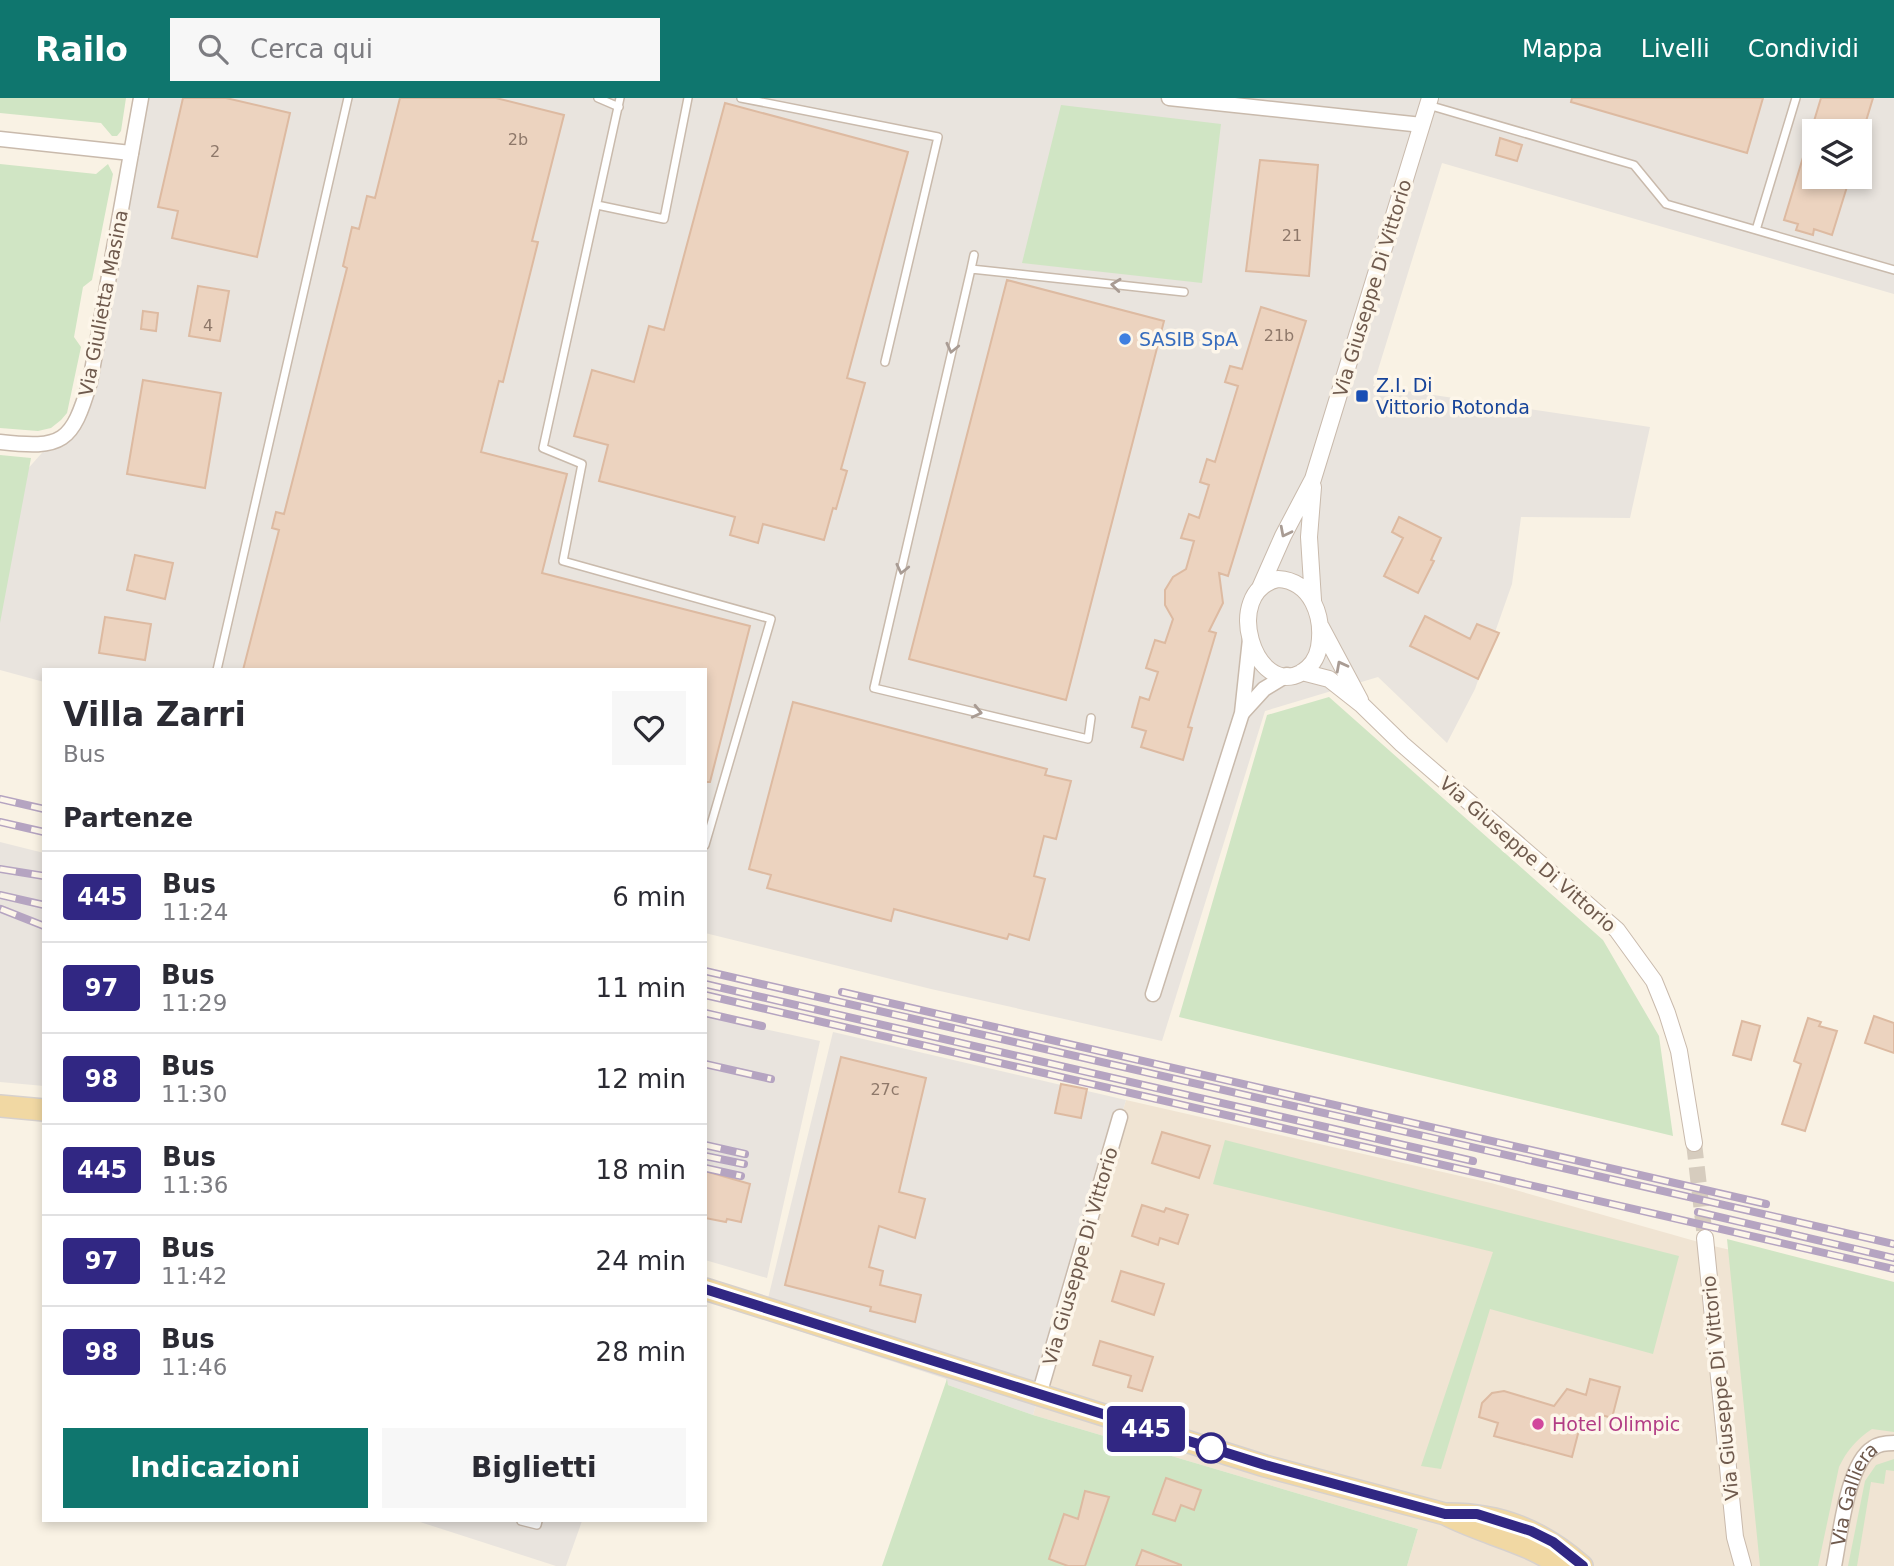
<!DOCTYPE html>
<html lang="it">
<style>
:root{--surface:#fff;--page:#f7f7f7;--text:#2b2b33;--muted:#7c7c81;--line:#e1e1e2;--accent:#0f766e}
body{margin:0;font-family:"DejaVu Sans",sans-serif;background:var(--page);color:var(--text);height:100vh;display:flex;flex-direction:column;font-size:26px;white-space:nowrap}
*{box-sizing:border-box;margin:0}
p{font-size:23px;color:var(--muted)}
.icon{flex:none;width:38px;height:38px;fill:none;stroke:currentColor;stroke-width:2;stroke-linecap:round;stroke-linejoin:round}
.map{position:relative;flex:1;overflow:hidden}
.panel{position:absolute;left:42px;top:570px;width:665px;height:854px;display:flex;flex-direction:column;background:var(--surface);border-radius:0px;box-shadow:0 4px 10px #0003}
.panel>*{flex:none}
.badge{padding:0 14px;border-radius:5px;font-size:24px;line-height:46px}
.tools{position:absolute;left:1802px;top:21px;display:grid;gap:14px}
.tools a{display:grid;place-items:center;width:70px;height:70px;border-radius:0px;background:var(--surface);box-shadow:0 4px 10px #0003;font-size:35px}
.map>.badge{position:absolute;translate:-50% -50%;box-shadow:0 0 0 4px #fff}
h2{padding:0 21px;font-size:26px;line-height:63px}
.round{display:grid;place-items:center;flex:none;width:74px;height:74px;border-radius:0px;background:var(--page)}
.head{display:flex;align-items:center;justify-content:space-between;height:119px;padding:0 21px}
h1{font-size:33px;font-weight:600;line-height:52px}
.action{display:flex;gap:14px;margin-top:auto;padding:14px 21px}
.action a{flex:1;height:80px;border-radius:0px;background:var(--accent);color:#fff;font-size:28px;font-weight:600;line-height:80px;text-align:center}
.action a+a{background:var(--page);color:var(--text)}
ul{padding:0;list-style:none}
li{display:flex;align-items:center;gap:21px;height:91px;padding:0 21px;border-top:2px solid var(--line)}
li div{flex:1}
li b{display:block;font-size:26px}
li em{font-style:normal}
li .badge{min-width:77px;font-weight:700;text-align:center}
header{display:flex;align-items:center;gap:42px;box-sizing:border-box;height:98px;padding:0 35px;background:var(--accent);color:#fff}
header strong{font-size:33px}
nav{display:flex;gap:38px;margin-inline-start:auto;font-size:24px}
.search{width:490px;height:63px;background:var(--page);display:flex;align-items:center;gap:18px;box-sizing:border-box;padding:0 24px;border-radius:0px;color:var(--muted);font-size:26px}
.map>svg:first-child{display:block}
</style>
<header>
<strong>Railo</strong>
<div class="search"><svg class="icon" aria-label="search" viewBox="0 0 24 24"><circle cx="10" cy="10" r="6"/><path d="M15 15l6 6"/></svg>Cerca qui</div>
<nav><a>Mappa</a><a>Livelli</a><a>Condividi</a></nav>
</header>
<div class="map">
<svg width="1894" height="1468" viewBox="0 0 1894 1468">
<rect width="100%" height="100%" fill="#f9f2e4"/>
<path fill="#f0e4d3" d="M1126 1002 1491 1085 1709 1147 1894 1190V1468H1407L1418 1431 1033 1317Z"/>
<path fill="#e9e4de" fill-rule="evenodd" d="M134 0H1894V196L1442 65 1373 288 1650 329 1630 420 1521 419 1512 486 1475 591 1447 645 1378 579 1265 613 1162 943 931 891 705 835V572H44V584L0 572V522L25 374 64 330 89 269ZM1815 33H1860V79H1815Z
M0 744 44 755V988L0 984Z
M705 918 820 943 767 1180 705 1162Z
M833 934 1126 1002 1033 1317 948 1287 946 1281 763 1221Z
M417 1423H582L566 1468H556Z"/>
<path fill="#d0e5c4" d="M0 0H126L121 33 117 38H112L101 25 0 15Z
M1061 7 1221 26 1202 185 1022 165Z
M0 66 96 76 108 66 113 76 92 182 83 189 74 239 81 249 67 315 61 322 51 330 38 333 0 330Z
M0 357 31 360 0 525Z
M1329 599 1603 842 1659 938 1673 1038 1179 919 1267 617Z
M1225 1042 1679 1158 1653 1256 1490 1211 1441 1371 1421 1368 1493 1154 1213 1086Z
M1727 1141 1894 1184V1334L1872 1331C1857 1341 1847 1352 1839 1369L1818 1468H1760Z
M947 1281 948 1287 1033 1317 1418 1431 1407 1468H882Z
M1894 1361V1373L1886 1372 1884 1386 1871 1384 1857 1468H1848L1865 1383 1876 1367Z"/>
<path fill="#ecd3bf" stroke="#ddbaa1" stroke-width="2" d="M183 0H226L290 15 257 159 172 140 178 113 158 109Z
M400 0H496L564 17 532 143 538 144 503 284 499 283 481 354 567 376 542 475 750 528 710 684H705V572H243L279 432 272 430 276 414 284 416 347 170 343 168 352 129 359 131 367 98 375 100Z
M1572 0H1763L1747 55 1571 4Z
M1821 0H1873L1863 33H1815V79H1850L1832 137 1814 131 1813 137 1796 132 1798 126 1784 122Z
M725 5 908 54 847 280 865 285 841 371 847 373 836 411 833 410 824 442 763 426 758 445 730 437 735 419 599 383 608 347 574 338 592 272 634 284 649 228 664 232Z
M1500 40 1522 47 1517 63 1496 57Z
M1260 62 1318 67 1309 178 1246 173Z
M1007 182 1164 223 1066 602 909 561Z
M198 188 229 193 220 243 189 238Z
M1261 209 1306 223 1228 478 1219 475 1223 505 1209 533 1216 535 1188 629 1192 630 1183 662 1141 649 1146 633 1132 629 1140 599 1149 602 1158 574 1146 570 1155 542 1165 545 1173 521 1165 507V492L1173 479 1186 471 1194 443 1181 440 1189 416 1199 420 1209 387 1200 384 1207 361 1215 364 1238 288 1225 284 1230 268 1242 271Z
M143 213 158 215 156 233 141 231Z
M143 282 221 295 205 390 127 376Z
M1399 419 1441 440 1431 462 1434 463 1418 495 1384 478 1403 440 1392 434Z
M135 457 173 465 165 501 127 492Z
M1425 518 1470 541 1477 526 1499 535 1478 581 1410 548Z
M105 519 151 526 145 562 99 555Z
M793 604 1047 671 1045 677 1071 683 1056 741 1044 738 1034 778 1045 781 1029 842 1009 836 1007 841 894 811 891 823 767 790 771 777 749 771Z
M1874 918 1894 925V955L1865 945Z
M1808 920 1821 924 1819 928 1837 933 1805 1033 1782 1026 1801 966 1794 963Z
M1742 923 1760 928 1751 962 1733 957Z
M841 959 926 980 899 1094 925 1101 915 1140 879 1128 869 1169 883 1173 880 1187 921 1197 915 1224 870 1213 871 1209 785 1187Z
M1061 986 1087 991 1081 1020 1055 1015Z
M1162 1034 1210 1048 1199 1080 1152 1065Z
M705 1073 750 1086 741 1124 727 1121 726 1124 705 1120Z
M1142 1107 1164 1114 1166 1110 1188 1117 1178 1146 1160 1140 1158 1147 1132 1138Z
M1121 1173 1164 1186 1154 1217 1112 1203Z
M1100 1243 1153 1259 1142 1293 1128 1289 1131 1278 1093 1267Z
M1590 1281 1620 1289 1612 1320 1598 1316 1594 1332 1580 1328 1572 1359 1494 1338 1498 1325 1479 1319 1482 1305 1492 1295 1504 1293 1554 1308 1567 1291 1586 1297Z
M1166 1380 1201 1392 1194 1412 1181 1407 1175 1423 1153 1416Z
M1085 1393 1109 1399 1085 1468H1068L1049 1461 1064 1416 1078 1421Z
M1142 1452 1181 1467V1468H1136Z"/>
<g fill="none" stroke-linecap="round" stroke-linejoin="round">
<path stroke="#d6ccbe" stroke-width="16" stroke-dasharray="16 8" stroke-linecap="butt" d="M1694 1045 1705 1140"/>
<defs>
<path id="service" d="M598 0 619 9
M620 0 543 350 582 366 563 463 771 521 705 747
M741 0 938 39 885 264
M1428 7 1634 67 1666 106 1756 132 1796 0
M597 107 664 121 688 0
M1756 132 1894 172
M971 171 974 157
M217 572 348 0
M1091 620 1088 641 874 590 971 171 1184 194
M521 1423 537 1427 538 1423"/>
<g id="minor">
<path d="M1169 0 1422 27"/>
<path d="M0 41 131 55"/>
<path d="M0 344C63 351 72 345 90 284L141 0"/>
<path d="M1243 614 1264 591 1287 577"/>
<path d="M1153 896 1242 615 1250 541"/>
<path d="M1039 1297 1120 1019"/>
<path id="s1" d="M1834 1468C1840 1439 1847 1365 1873 1350 1878 1346 1887 1345 1894 1345"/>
</g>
<path id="tertiary" d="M1278 481C1312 483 1324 519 1319 549 1317 560 1311 569 1301 575 1255 600 1221 494 1278 481Z
M1260 490 1283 438 1313 381 1430 0
M1313 502 1309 439 1313 389
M1321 529 1360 602
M1302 574 1329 581 1362 607 1402 646 1617 832 1654 883 1667 915 1679 953 1694 1045
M1705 1140 1735 1439 1743 1468"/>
<path id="primary" d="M0 1008 44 1012
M705 1191 1265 1368 1445 1416C1483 1436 1526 1443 1561 1468
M1448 1416C1501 1416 1542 1433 1582 1468"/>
</defs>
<use href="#service" stroke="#c9baac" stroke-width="10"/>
<use href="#minor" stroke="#c9baac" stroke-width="17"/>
<use href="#tertiary" stroke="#c9baac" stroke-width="18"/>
<use href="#primary" stroke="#d7d1cd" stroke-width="24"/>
<use href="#service" stroke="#fff" stroke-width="7"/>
<use href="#minor" stroke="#fff" stroke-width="14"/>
<use href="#tertiary" stroke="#fff" stroke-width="16"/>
<use href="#primary" stroke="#f1d8a3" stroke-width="21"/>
<defs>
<path id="rail" d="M0 701 44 711
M0 724 44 734
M0 771 44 778
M0 797 44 807
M1 811 44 828
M705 873 1894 1146
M705 886 1473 1063
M842 894 1766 1106
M705 897 1894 1171
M705 915 762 928
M705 966 771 981
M705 1047 745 1056
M705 1058 744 1066
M705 1070 741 1078
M1698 1114 1894 1160"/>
</defs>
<use href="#rail" stroke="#b5a4c1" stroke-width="8"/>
<use href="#rail" stroke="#fdf6ea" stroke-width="5" stroke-dasharray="16" stroke-linecap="butt"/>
</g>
<defs><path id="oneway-chevron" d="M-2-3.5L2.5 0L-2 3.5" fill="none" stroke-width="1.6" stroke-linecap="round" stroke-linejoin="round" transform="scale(1.75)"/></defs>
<g stroke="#a99c94">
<use href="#oneway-chevron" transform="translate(1116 187) rotate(-174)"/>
<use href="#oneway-chevron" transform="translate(952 250) rotate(103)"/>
<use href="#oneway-chevron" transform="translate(1285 434) rotate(117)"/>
<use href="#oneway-chevron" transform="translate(902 471) rotate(103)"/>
<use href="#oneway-chevron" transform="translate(1341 568) rotate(-118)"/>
<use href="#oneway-chevron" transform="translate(977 614) rotate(13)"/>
</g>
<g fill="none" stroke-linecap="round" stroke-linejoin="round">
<defs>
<path id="line" d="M705 1191 1265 1367 1445 1416H1477L1531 1433 1553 1444 1583 1468"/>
</defs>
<use href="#line" stroke="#fff" stroke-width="16"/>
<use href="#line" stroke="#312783" stroke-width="10"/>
</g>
<circle fill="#3f7fe0" stroke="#fdf6ea" stroke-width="2.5" cx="1125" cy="241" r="7"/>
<rect fill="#1a4fb4" stroke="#fdf6ea" stroke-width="2.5" x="1355" y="291" width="14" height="14" rx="3.5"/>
<circle fill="#d1479c" stroke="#fdf6ea" stroke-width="2.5" cx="1538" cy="1326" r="7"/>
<circle fill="#fff" stroke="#312783" stroke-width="3.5" cx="1211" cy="1350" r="14"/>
<g text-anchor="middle" stroke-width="7" stroke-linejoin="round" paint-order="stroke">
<g font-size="16" fill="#8e786a">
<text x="518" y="47">2b</text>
<text x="215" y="59">2</text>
<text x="1292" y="143">21</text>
<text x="208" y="233">4</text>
<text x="1279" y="243">21b</text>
<text x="885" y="997">27c</text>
</g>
<g font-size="19" fill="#6f5a4d" stroke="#fdf6ea">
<text transform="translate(1372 190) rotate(-73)" y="7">Via Giuseppe Di Vittorio</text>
<text transform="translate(103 205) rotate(-79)" y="7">Via Giulietta Masina</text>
<text transform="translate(1528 756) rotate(41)" y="7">Via Giuseppe Di Vittorio</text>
<text transform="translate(1080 1158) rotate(-74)" y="7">Via Giuseppe Di Vittorio</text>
<text transform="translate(1720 1290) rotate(-96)" y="7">Via Giuseppe Di Vittorio</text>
<text dy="7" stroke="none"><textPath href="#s1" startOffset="75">Via Galliera</textPath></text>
</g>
<g font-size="19" fill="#366cbe" stroke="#fdf6ea" text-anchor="start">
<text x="1139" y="248">SASIB SpA</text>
</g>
<g font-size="19" fill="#164399" stroke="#fdf6ea" text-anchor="start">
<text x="1376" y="294">Z.I. Di<tspan x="1376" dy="22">Vittorio Rotonda</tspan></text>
</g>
<g font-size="19" fill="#b23c85" stroke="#fdf6ea" text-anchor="start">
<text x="1552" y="1333">Hotel Olimpic</text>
</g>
</g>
</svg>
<div class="tools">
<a><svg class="icon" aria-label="layers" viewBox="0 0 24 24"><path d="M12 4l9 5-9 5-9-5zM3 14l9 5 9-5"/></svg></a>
</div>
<b class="badge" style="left:1146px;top:1331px;background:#312783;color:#fff">445</b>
<section class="panel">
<div class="head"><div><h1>Villa Zarri</h1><p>Bus</p></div><a class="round"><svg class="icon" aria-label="heart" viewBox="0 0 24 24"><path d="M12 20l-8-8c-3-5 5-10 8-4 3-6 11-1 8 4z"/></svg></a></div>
<h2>Partenze</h2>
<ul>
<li><span class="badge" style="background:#312783;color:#fff">445</span><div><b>Bus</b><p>11:24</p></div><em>6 min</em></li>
<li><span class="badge" style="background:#312783;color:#fff">97</span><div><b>Bus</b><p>11:29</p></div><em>11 min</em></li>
<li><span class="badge" style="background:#312783;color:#fff">98</span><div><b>Bus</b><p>11:30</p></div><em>12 min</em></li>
<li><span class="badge" style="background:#312783;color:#fff">445</span><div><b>Bus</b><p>11:36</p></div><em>18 min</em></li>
<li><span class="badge" style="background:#312783;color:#fff">97</span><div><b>Bus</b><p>11:42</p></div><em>24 min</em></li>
<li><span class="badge" style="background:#312783;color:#fff">98</span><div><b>Bus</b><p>11:46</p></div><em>28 min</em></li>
</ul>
<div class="action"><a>Indicazioni</a><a>Biglietti</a></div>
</section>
</div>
